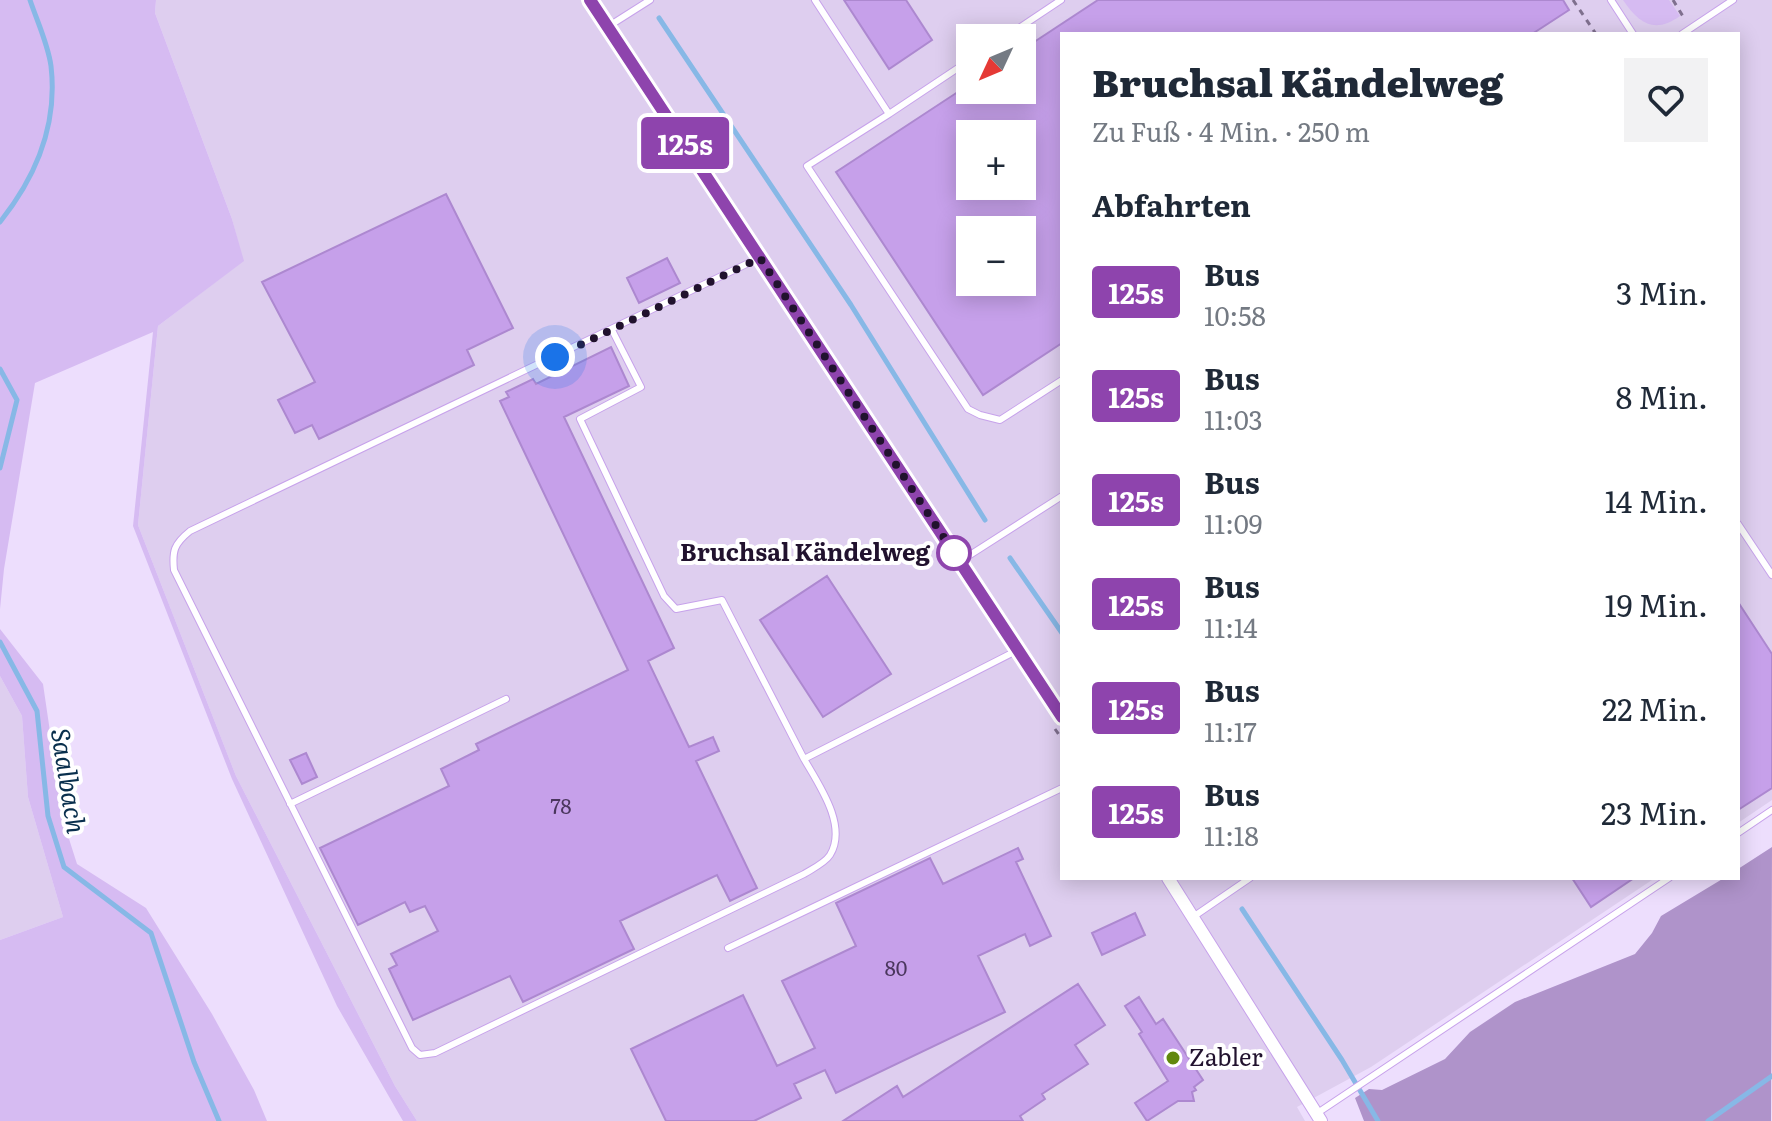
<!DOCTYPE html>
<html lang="de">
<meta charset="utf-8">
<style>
:root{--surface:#fff;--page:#f2f2f3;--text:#1f2937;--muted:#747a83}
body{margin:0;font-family:Literata,serif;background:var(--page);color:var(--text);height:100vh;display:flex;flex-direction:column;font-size:30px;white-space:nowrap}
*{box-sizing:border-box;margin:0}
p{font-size:26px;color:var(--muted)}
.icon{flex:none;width:44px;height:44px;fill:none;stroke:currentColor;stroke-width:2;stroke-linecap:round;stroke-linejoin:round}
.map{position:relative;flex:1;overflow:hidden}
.side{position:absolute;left:1060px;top:32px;width:680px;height:848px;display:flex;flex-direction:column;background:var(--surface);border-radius:0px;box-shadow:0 4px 20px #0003}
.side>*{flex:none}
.badge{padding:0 16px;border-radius:6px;font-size:28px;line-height:52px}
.needle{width:52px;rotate:226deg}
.controls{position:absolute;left:956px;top:24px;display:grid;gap:16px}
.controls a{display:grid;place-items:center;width:80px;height:80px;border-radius:0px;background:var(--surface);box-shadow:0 4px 20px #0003;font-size:40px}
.you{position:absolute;width:40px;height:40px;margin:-20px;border:6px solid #fff;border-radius:50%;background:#1a73e8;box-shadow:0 0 0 12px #1a73e833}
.map>.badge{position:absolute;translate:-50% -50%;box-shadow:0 0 0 4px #fff}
h2{padding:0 32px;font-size:30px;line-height:72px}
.round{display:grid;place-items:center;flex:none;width:84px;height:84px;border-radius:0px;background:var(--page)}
.head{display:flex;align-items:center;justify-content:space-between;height:136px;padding:0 32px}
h1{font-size:38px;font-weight:800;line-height:60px}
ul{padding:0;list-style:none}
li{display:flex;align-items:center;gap:24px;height:104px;padding:0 32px}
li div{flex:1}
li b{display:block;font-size:30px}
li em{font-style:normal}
li .badge{min-width:88px;font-weight:700;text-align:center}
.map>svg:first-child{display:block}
</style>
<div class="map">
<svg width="1772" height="1121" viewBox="0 0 1772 1121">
<rect width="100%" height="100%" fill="#eddefd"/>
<path fill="#deceef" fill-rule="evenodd" d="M156 0H1772V800L1738 823V34H1062V878H1655L1371 1067 1297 1107 1305 1121H417L395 1086 236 776 138 525 158 326 243 261 232 219 155 13ZM970 38H1022V90H970ZM970 134H1022V186H970ZM970 230H1022V282H970Z
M0 676 22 716 28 797 63 917 0 940Z"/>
<path fill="#d6bbf2" d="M0 0H156L155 13 232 219 244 261 158 326 138 525 236 776 395 1086 417 1121H403L337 1006 232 779 133 526 153 332 35 383 4 569 0 609Z
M1623 0H1669L1680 16C1655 34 1639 24 1623 0Z
M0 629 43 684 63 820 77 864 146 908 212 1014 254 1090 267 1121H0V940L63 917 28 797 22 716 0 676Z"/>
<path fill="#af93ca" d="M1772 847 1771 1121H1364L1355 1098 1369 1089 1382 1090 1445 1059 1470 1032 1515 1002 1635 954 1652 933 1661 916 1724 878H1738V869Z"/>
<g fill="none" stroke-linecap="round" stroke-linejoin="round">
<path stroke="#87b8e6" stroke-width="5" d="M659 18 851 305 985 520
M0 222C36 177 58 126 51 66 48 44 37 21 30 0
M0 369 17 400 0 468
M1010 558 1062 633
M0 642 37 711 48 816 64 867 151 933 194 1062 219 1121
M1242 909 1342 1060 1378 1121
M1708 1121 1772 1076"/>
</g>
<path fill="#c6a0ea" stroke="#ad88d0" stroke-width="2" fill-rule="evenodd" d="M844 0H906L932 40 889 69Z
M1098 0H1563L1569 10 1532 34H1062V343L983 395 836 172 970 84V90H1022V50ZM970 134H1022V186H970ZM970 230H1022V282H970Z
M446 194 513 328 467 350 474 365 319 439 312 425 295 433 278 400 315 382 262 282Z
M667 258 680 283 639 303 627 278Z
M611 347 629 386 564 417 674 648 648 661 689 747 713 737 719 751 696 761 757 888 730 901 717 875 620 921 634 949 523 1002 510 976 413 1020 389 969 397 965 391 954 438 931 425 906 410 912 405 902 358 925 320 848 449 786 441 769 479 750 476 744 628 670 500 401 509 397 506 392 533 379 536 384Z
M827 576 891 674 823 717 760 620Z
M1738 602 1772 654V788L1738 810Z
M306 753 317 777 302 784 290 760Z
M1018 848 1023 859 1016 862 1051 936 1030 946 1025 934 978 956 1005 1012 836 1093 825 1070 794 1084 801 1098 754 1121H666L631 1049 743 995 777 1066 815 1048 782 981 856 946 836 903 930 858 943 884Z
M1572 878H1634L1591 907Z
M1135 913 1145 935 1102 955 1092 933Z
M1078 984 1105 1025 1075 1045 1088 1064 1042 1094 1045 1099 1020 1116 1023 1121H843L897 1086 903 1097Z
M1139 997 1156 1024 1163 1019 1203 1080 1194 1087 1196 1090 1192 1092 1194 1101H1178L1147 1121 1135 1103 1168 1081 1139 1034 1142 1032 1125 1006Z"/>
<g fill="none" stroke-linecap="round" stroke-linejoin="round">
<defs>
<path id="service" d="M815 0 889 114 970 60
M1611 0 1633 34
M609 26 650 0
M1682 34 1733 0
M1004 38 1061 0
M889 114 807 166 968 409 980 415 1000 420 1062 380
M759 258 190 531C174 544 172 551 174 570L412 1048 420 1055 435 1053 804 874C812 869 825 863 830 855 848 826 819 785 804 759L1018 650
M612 330 641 387 580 419 664 596 676 609 722 600 804 759
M1738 524 1772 575
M959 562 1062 496
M290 804 506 699
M1738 833 1772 810
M1193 917 1250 878
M728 948 1062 788
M1316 1114 1669 878"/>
<path id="minor" d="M590 0 1062 717
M1168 878 1321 1121"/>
</defs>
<use href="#service" stroke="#c7a2eb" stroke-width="8"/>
<use href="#minor" stroke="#c7a2eb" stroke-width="14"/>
<path stroke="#7f708e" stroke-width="3" stroke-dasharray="6 6" stroke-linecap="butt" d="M1573 0 1596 34
M1673 0 1684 18
M1055 729 1062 739"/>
<use href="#service" stroke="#fff" stroke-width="6"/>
<use href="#minor" stroke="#fff" stroke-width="12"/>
</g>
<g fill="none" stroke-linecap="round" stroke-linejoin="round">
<defs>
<path id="line" d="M590 0 1062 717"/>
</defs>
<use href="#line" stroke="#fff" stroke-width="18"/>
<use href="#line" stroke="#8e44ad" stroke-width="12"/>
<path stroke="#21122e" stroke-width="8" stroke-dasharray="0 14.4" d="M555 357 760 258 954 553"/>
</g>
<circle fill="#fff" stroke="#8e44ad" stroke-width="4" cx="954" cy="553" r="16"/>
<circle fill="#61880e" stroke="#fff" stroke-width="3" cx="1173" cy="1058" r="8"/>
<g text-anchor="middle" stroke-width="8" stroke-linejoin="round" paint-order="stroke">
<g font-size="20" fill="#4a365d">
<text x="561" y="814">78</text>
<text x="896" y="976">80</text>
</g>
<g font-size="24" font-weight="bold" fill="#21122e" stroke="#fff" text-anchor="end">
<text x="930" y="561">Bruchsal Kändelweg</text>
</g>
<g font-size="24" fill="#21122e" stroke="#fff" text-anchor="start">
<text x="1189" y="1066">Zabler</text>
</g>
<g font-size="26" font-style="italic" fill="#092f4d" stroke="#fff">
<text transform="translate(68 781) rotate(81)" y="9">Saalbach</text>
</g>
</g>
</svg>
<div class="controls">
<a><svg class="needle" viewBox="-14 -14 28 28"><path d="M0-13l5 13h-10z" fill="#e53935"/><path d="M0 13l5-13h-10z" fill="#747a83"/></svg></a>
<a>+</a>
<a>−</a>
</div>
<div class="you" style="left:555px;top:357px"></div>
<b class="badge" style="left:685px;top:143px;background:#8e44ad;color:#fff">125s</b>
<section class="side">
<div class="head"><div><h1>Bruchsal Kändelweg</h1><p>Zu Fuß · 4 Min. · 250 m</p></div><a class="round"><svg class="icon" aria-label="heart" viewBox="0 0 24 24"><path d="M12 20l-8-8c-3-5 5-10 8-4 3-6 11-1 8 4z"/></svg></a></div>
<h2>Abfahrten</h2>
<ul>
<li><span class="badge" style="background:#8e44ad;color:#fff">125s</span><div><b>Bus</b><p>10:58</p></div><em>3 Min.</em></li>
<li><span class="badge" style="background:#8e44ad;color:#fff">125s</span><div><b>Bus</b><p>11:03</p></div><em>8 Min.</em></li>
<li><span class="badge" style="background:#8e44ad;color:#fff">125s</span><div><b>Bus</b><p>11:09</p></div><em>14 Min.</em></li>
<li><span class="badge" style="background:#8e44ad;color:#fff">125s</span><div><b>Bus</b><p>11:14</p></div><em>19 Min.</em></li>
<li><span class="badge" style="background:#8e44ad;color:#fff">125s</span><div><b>Bus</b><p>11:17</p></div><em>22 Min.</em></li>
<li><span class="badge" style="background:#8e44ad;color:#fff">125s</span><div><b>Bus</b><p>11:18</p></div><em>23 Min.</em></li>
</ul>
</section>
</div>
